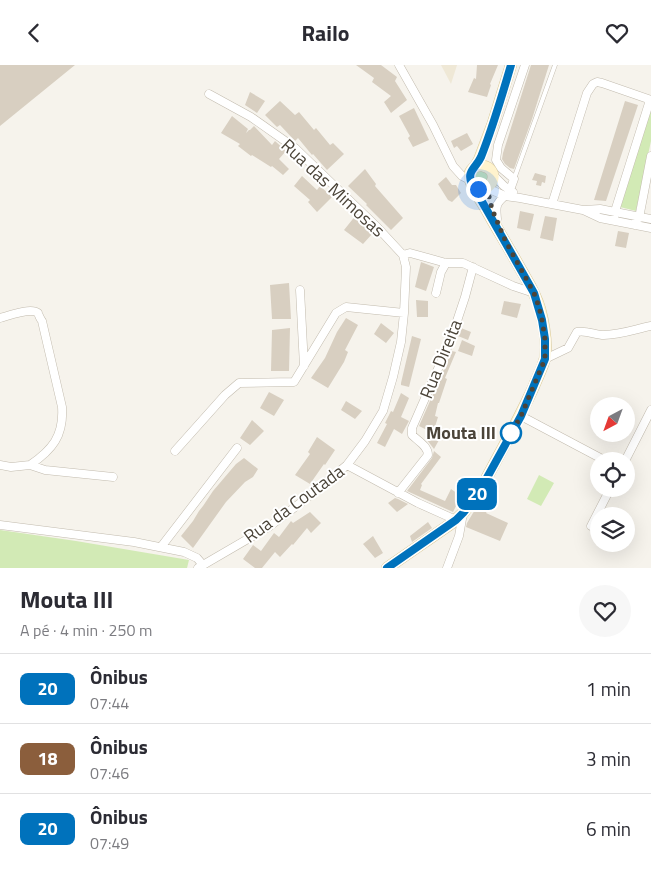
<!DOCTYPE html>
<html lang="pt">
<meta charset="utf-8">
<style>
:root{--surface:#fff;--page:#f7f7f7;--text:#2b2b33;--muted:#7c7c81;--line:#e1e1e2}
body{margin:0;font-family:"Titillium Web",sans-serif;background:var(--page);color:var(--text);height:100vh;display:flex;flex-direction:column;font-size:19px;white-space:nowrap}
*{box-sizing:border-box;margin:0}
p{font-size:16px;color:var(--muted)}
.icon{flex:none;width:28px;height:28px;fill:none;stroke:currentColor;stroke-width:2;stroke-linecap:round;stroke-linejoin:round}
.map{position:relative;height:503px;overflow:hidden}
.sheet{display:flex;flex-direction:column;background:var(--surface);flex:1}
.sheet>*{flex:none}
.badge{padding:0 10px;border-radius:8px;font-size:18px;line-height:32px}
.needle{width:32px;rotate:221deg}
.tools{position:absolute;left:590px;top:332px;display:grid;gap:10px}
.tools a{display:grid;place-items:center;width:45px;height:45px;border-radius:50%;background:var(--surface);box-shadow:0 5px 20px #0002;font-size:25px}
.you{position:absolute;width:25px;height:25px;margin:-12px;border:4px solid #fff;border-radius:50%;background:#1a73e8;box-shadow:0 0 0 8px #1a73e833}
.map>.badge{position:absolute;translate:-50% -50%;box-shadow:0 0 0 2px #fff}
.round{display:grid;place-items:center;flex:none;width:52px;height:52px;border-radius:26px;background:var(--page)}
.headline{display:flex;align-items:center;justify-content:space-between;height:85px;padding:0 20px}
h1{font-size:24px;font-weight:700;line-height:38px}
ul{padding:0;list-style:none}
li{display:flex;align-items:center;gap:15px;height:70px;padding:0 20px;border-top:1px solid var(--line)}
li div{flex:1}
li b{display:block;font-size:19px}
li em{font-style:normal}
li .badge{min-width:55px;font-weight:700;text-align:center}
header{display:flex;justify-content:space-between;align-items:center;height:65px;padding:0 20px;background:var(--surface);font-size:22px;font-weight:700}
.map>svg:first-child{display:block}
</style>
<header><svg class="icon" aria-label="back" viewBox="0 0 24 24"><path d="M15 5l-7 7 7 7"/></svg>Railo<svg class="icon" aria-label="heart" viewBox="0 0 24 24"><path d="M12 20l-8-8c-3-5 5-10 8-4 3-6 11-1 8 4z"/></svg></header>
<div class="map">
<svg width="651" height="503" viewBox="0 0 651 503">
<rect width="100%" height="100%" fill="#f6f3ec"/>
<path fill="#efe8d6" d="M441 0H457L451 19Z"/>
<path fill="#d2eab5" d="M651 42V76L636 146 620 142Z
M479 105 488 109 487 117 478 119 473 112 474 109Z
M539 410 554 418 541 441 527 434Z
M0 465 76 476 189 495 187 503H0Z"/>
<path fill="#d8cfc1" d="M0 0H75L0 61Z
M356 0H381L397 12 395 16 407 35 391 48 384 37 391 31 372 17 374 13Z
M477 0H498L490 19 491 20 487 32 468 27 474 13 476 14Z
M531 0H549L532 54 514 104 510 103 505 99 502 94 503 88Z
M250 27 265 36 257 48 245 40Z
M280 36 295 50 299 47 314 65 316 63 330 80 333 78 344 89 327 105 313 89 312 90 298 73 295 76 280 60 277 62 265 50Z
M625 36 638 40 606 136 594 135Z
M414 43 429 75 413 82 408 73 410 71 399 51Z
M232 51 248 64 246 68 249 65H250L254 61 272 80 275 76 286 86 279 94 289 104 283 110 272 101 271 102 252 90 251 91 238 81 240 79 221 68Z
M467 68 473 79 461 86 457 81 454 83 451 76Z
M365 104 376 119 375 121 403 153 391 165 366 140 367 139 348 121Z
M535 108 546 111 545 118 542 117 541 121 536 120 537 116 532 115Z
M302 111 317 125 320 121 332 132 317 147 308 137 310 135 294 121Z
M446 112 452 120H456L461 128 452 137 448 135 438 119Z
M520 146 534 149 530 166 517 163Z
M356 150 373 168 363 179 344 165Z
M545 151 557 153 553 176 540 173Z
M618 166 629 168 626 183 615 181Z
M421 197 434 202 426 226 415 222Z
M289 218 291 254H272L270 220Z
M416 235 428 236V252H417Z
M504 236 521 239 517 253 501 249Z
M346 253 358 260 345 285 348 287 344 297 328 323 311 313 325 293 337 267Z
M381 258 394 268 386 278 374 269Z
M290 263 289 306H271L272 265Z
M461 263 471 267 468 275 458 271Z
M412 271 421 274 409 322 401 320V318Z
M462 275 475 281 472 291 458 286Z
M452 286 456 287 445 313 447 314 439 338H438L435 351 438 352 433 368 419 361Z
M269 327 284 335 274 351 260 343Z
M401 328 409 333 401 352 409 356 402 369 394 364 385 382 377 378 387 359 385 358 391 346 393 347Z
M346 336 362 346 355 354 341 345Z
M252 355 264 366 250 380 240 373Z
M430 369 439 375 434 384 427 375Z
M317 372 335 385 325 400 324 399 310 419 295 410 310 389 308 387Z
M434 386 441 392 421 419 422 420 420 425 445 436 451 424 461 431 453 447 407 426 432 393Z
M244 393 258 404 253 412 245 417 226 437 193 483 181 471 193 456 199 446 203 441 213 426 236 399Z
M490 422 499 426 486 448 508 458 500 476 466 462 467 458 473 448 484 434Z
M395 433 398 434 408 439 397 447 388 438Z
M310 447 321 458 311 468 307 463 293 480 292 479 280 492 275 487 262 503H255L243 494 253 480 261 486 274 468 279 472 291 456 293 458Z
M428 457 432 463 412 477 410 471Z
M373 471 383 488 375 493 363 479Z"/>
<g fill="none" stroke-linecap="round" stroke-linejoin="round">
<defs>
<path id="lane" d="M514 114 555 0"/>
<path id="street" d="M399 0 433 60 453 101 462 111 470 115
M493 110 504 121 513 127
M487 123 505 131 520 133 583 145 600 153 651 163
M510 125 514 114 501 103 496 95 498 80 525 0
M552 139 587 28 593 19 597 17 602 18 651 35
M584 145 600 144 651 154
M497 154C496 142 495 139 505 131
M615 156 614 152 616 143 650 35
M635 160 640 148 651 91
M403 190 410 188 446 198H463L513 221 534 228
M300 225 304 301
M436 228 441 207 446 198
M0 253C8 251 31 242 38 248 38 249 41 255 42 256L62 342C64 371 52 385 30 400
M545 294 568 283 577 267C587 265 595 270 604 270 620 270 636 264 651 261
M521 351 606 396
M175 386 225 330 239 318 294 317 336 248 346 242 404 248
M625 396 651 345
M0 400 11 402 30 400 45 405 113 412
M347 400 418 438 456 455
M398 428 428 390C428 381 418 376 412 370V363L451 274 465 232 473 202
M0 460 134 477 184 487 197 493 203 500
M591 461 610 424
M161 482 237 383
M198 503 270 461 303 436 347 400 365 376 383 346 393 312 401 277 404 248 406 202 403 190 377 162 295 83 251 52 209 29
M447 503 459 471 463 448"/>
<path id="secondary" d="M475 102 479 95 493 58 511 0
M387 503 452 458 463 448 478 429C497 393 517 359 534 321 537 313 543 302 545 293 547 278 544 259 540 244 536 229 528 217 520 203 509 183 497 164 486 144 481 136 472 123 470 114 468 106 475 99 483 101 499 104 495 125 478 124L472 119"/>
</defs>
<use href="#lane" stroke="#c2bbae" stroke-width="5"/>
<use href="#street" stroke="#c2bbae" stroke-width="9"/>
<use href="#secondary" stroke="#d6c79b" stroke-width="12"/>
<use href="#lane" stroke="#fff" stroke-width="4"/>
<use href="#street" stroke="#fff" stroke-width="8"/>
<use href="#secondary" stroke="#fff3cd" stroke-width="11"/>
</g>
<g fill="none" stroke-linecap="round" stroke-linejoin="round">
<defs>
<path id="line" d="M387 503 456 455 463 448 478 429 521 351 545 294V274L542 255 534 228 472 119C466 106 476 103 481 92 493 62 502 31 511 0"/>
</defs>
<use href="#line" stroke="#fff" stroke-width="11"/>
<use href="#line" stroke="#0072bc" stroke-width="8"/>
<path stroke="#4b4439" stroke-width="5" stroke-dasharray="0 9" d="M478 124 487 123 492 144 505 175 534 228 539 242 542 255 545 274V294L521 351 511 368"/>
</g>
<circle fill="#fff" stroke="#0072bc" stroke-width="2.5" cx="511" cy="368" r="10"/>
<g text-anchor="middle" stroke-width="4" stroke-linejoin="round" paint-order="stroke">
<g font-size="18" fill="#4b4439" stroke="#fff">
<text transform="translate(333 123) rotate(43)" y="6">Rua das Mimosas</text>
<text transform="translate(441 294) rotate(-68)" y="6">Rua Direita</text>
<text transform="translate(294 439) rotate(-36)" y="6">Rua da Coutada</text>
</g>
<g font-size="18" font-weight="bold" fill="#4b4439" stroke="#fff" text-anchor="end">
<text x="496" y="374">Mouta III</text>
</g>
</g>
</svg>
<div class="tools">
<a><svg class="needle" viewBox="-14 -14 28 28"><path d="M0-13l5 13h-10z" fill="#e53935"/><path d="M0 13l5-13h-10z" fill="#7c7c81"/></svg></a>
<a><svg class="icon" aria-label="locate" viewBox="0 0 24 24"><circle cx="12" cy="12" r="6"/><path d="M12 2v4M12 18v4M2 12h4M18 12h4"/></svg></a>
<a><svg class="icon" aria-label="layers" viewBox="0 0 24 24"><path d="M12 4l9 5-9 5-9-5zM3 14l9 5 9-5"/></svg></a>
</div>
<div class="you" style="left:478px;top:124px"></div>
<b class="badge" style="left:477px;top:429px;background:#0072bc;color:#fff">20</b>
</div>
<section class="sheet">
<div class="headline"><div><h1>Mouta III</h1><p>A pé · 4 min · 250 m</p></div><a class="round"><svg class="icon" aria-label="heart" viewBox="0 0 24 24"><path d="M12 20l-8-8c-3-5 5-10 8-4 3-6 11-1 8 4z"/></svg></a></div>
<ul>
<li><span class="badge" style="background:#0072bc;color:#fff">20</span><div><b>Ônibus</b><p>07:44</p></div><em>1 min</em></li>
<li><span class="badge" style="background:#8b5e3c;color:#fff">18</span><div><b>Ônibus</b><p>07:46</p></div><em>3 min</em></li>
<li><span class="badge" style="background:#0072bc;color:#fff">20</span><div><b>Ônibus</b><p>07:49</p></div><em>6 min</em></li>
</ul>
</section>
